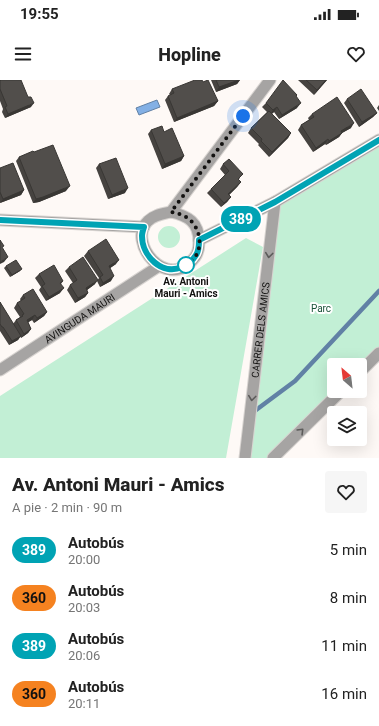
<!DOCTYPE html>
<html lang="es">
<meta charset="utf-8">
<style>
:root{--surface:#fff;--page:#f6f6f6;--text:#222;--muted:#767676}
body{margin:0;font-family:Roboto,sans-serif;background:var(--page);color:var(--text);height:100vh;display:flex;flex-direction:column;font-size:15px;white-space:nowrap}
*{box-sizing:border-box;margin:0}
p{font-size:13px;color:var(--muted)}
.icon{flex:none;width:22px;height:22px;fill:none;stroke:currentColor;stroke-width:2;stroke-linecap:round;stroke-linejoin:round}
.map{position:relative;height:378px;overflow:hidden}
.sheet{display:flex;flex-direction:column;background:var(--surface);flex:1}
.sheet>*{flex:none}
.badge{padding:0 8px;border-radius:13px;font-size:14px;line-height:26px}
.needle{width:26px;rotate:332deg}
.controls{position:absolute;left:327px;top:278px;display:grid;gap:8px}
.controls a{display:grid;place-items:center;width:40px;height:40px;border-radius:4px;background:var(--surface);box-shadow:0 4px 16px #0002;font-size:20px}
.you{position:absolute;width:20px;height:20px;margin:-10px;border:3px solid #fff;border-radius:50%;background:#1a73e8;box-shadow:0 0 0 6px #1a73e833}
.map>.badge{position:absolute;translate:-50% -50%;box-shadow:0 0 0 2px #fff}
.round{display:grid;place-items:center;flex:none;width:42px;height:42px;border-radius:4px;background:var(--page)}
.head{display:flex;align-items:center;justify-content:space-between;height:68px;padding:0 12px}
h1{font-size:19px;font-weight:800;line-height:30px}
ul{padding:0;list-style:none}
li{display:flex;align-items:center;gap:12px;height:48px;padding:0 12px}
li div{flex:1}
li b{display:block;font-size:15px}
li em{font-style:normal}
li .badge{min-width:44px;font-weight:700;text-align:center}
.status{display:flex;justify-content:space-between;align-items:center;height:28px;padding:0 20px;background:var(--surface);direction:ltr}
.status svg{height:11px;fill:currentColor}
header{display:flex;justify-content:space-between;align-items:center;height:52px;padding:0 12px;background:var(--surface);font-size:18px;font-weight:800}
.map>svg:first-child{display:block}
</style>
<div class="status"><b>19:55</b><svg viewBox="0 0 49 12"><path d="M0 12V9h3v3zM5 12V6h3v6zM10 12V3h3v9zM15 12V0h3v12zM26 1h20v11H26zM47 4h2v5h-2z"/></svg></div>
<header><svg class="icon" aria-label="menu" viewBox="0 0 24 24"><path d="M4 6h16M4 12h16M4 18h16"/></svg>Hopline<svg class="icon" aria-label="heart" viewBox="0 0 24 24"><path d="M12 20l-8-8c-3-5 5-10 8-4 3-6 11-1 8 4z"/></svg></header>
<div class="map">
<svg width="379" height="378" viewBox="0 0 379 378">
<rect width="100%" height="100%" fill="#fef9f6"/>
<path fill="#c2efd5" d="M379 60V273L360 285H334V311L273 378H245L275 122Z
M158 157a11 11 0 1 1 22 0a11 11 0 1 1-22 0Z
M246 158 263 167 226 378H0V316Z"/>
<path fill="#83b0e5" stroke="#6181a5" d="M157 20 160 27 139 35 136 28Z"/>
<g fill="none" stroke-linecap="round" stroke-linejoin="round">
<path stroke="#6181a5" stroke-width="4.5" d="M252 333 295 301 379 211"/>
<defs>
<g id="minor">
<path d="M171 132C188 136 199 142 199 162 199 167 198 173 195 177 167 214 126 161 148 141 154 135 162 134 171 132Z"/>
<path d="M171 132 270 0"/>
<path d="M0 140 144 147"/>
<path d="M199 160 275 122 379 60"/>
<path id="s1" d="M0 290 159 186"/>
<path d="M360 292 379 273"/>
<path id="s2" d="M245 378 275 122"/>
<path d="M273 378 341 311"/>
</g>
</defs>
<use href="#minor" stroke="#d8d4d1" stroke-width="13"/>
<use href="#minor" stroke="#a6a4a3" stroke-width="11"/>
</g>
<path fill="#464340" d="M211 0H240L237 4 216 12Z
M298 0H327L314 15Z
M0 1 31 27 5 38 2 32 3 29 0 21Z
M203 2 218 21 214 26 174 42 165 20 168 16 170 15 169 14 172 9Z
M296 16 297 28 279 39 274 32 272 34 291 53 288 58 269 77 258 65 259 64 248 53 251 48 267 32 262 27 266 23Z
M347 19 377 33 373 37 359 47 344 23Z
M379 25V31L377 28Z
M312 34 351 48 342 53 339 57 326 65 325 64 313 72 298 50 301 45 309 40 308 38Z
M151 50 164 52 184 76 181 81 162 89 148 54Z
M34 72 66 111 39 122 33 123 16 81 19 77Z
M99 84 125 113 108 119 96 88Z
M223 84 240 98 238 100 241 102 237 107 229 115 231 117 227 122 221 127 207 113 225 95 220 89Z
M0 88 24 110 21 115 0 123Z
M88 171 116 184 110 188 111 201 100 207 97 201 99 198 84 176Z
M6 186 20 191 10 197 4 188Z
M69 187 95 204 87 210 88 213 85 217 75 223 67 210 70 205 73 203 65 191Z
M39 194 63 201 61 204 60 213 46 221 39 210 41 207 35 198Z
M23 215 47 232 44 236 34 243 32 240 28 242 31 249 28 253 21 258 20 256 18 260 9 265 0 251V222L13 244 16 240 20 237 14 228 17 223 21 221 20 219Z"/>
<path fill="#393734" d="M239 0H240L237 4 216 12 219 7Z
M326 0H327L314 15 317 10Z
M218 21 214 26 174 42 177 38Z
M34 23 31 27 5 38 8 34Z
M301 23 297 28 279 39 282 35Z
M277 27 274 32 270 35 273 30Z
M377 33 373 37 359 47 362 42Z
M354 43 351 48 342 53 339 57 326 65 329 61 341 51Z
M291 53 288 58 269 77 272 72Z
M328 59 325 64 313 72 316 68Z
M184 76 181 81 162 89 165 84Z
M241 102 237 107 225 119 228 114Z
M70 106 66 111 39 122 33 123 36 119Z
M128 108 125 113 108 119 112 115Z
M24 110 21 115 0 123 3 119Z
M231 117 227 122 221 127 224 123Z
M8 177 4 182 0 184V182Z
M119 180 116 184 106 191 109 186Z
M22 189 20 191 10 197 12 195Z
M114 196 111 201 100 207 103 203Z
M98 200 95 204 83 213 86 208Z
M64 208 60 213 46 221 49 217Z
M88 213 85 217 75 223 78 218Z
M47 232 44 236 34 243 37 238Z
M35 235 32 240 24 245 27 240Z
M31 249 28 253 21 258 24 254Z
M21 256 18 260 9 265 12 261Z"/>
<path fill="#514e4b" stroke="#393734" d="M1 0H21L28 17H31L34 23 8 34 5 27 7 26 0 9V1Z
M195 0H202L203 2 208 0 218 21 177 38 168 16 174 13 172 9Z
M216 0H239L219 7Z
M283 0 297 15 296 16 301 23 282 35 277 27 273 30 266 23Z
M306 0H326L317 10Z
M361 9 377 33 362 42 347 19Z
M337 17 354 43 341 51 342 53 329 61 328 59 316 68 301 45 314 37 312 34Z
M269 31 291 53 272 72 261 61 262 59 251 48Z
M162 46 164 52 172 48 184 76 165 84 151 50Z
M53 65 70 106 43 117 36 119 19 77 33 71 34 72Z
M116 78 128 108 112 115 99 84Z
M229 79 243 94 238 99 241 102 228 114 231 117 224 123 211 109 229 91 223 84Z
M13 83 24 110 3 119 0 112V88Z
M106 159 119 180 109 186 114 196 103 203 100 197 103 195 88 171Z
M0 160 4 166 2 167 8 177 0 182Z
M83 177 98 200 86 208 88 213 78 218 70 205 77 200 69 187Z
M16 180 22 189 12 195 6 186Z
M54 185 63 201 60 203 64 208 49 217 42 206 45 204 39 194Z
M33 209 47 232 37 238 35 235 27 240 31 249 24 254 16 240 23 236 22 235 24 234 17 223 25 218 23 215Z
M0 222 21 256 12 261 3 247H2L0 244Z"/>
<defs><path id="oneway-chevron" d="M-2-3.5L2.5 0L-2 3.5" fill="none" stroke-width="1.6" stroke-linecap="round" stroke-linejoin="round"/></defs>
<g stroke="#5c5b5a">
<use href="#oneway-chevron" transform="translate(269 175) rotate(97)"/>
<use href="#oneway-chevron" transform="translate(252 318) rotate(97)"/>
<use href="#oneway-chevron" transform="translate(301 351) rotate(-45)"/>
</g>
<g fill="none" stroke-linecap="round" stroke-linejoin="round">
<defs>
<path id="line" d="M0 140 144 147C143 150 142 153 142 156 142 176 162 196 182 187 187 185 193 180 196 175 199 171 199 165 199 160L275 122 379 60"/>
</defs>
<use href="#line" stroke="#fff" stroke-width="9"/>
<use href="#line" stroke="#00a3b4" stroke-width="6"/>
<path stroke="#131211" stroke-width="4" stroke-dasharray="0 7.2" d="M186 185C189 183 194 179 197 174 203 161 198 144 186 137 181 134 176 133 171 132L243 36"/>
</g>
<circle fill="#fff" stroke="#00a3b4" stroke-width="2" cx="186" cy="185" r="8"/>
<g text-anchor="middle" stroke-width="4" stroke-linejoin="round" paint-order="stroke">
<g font-size="10" font-weight="bold" fill="#131211" stroke="#fff">
<text x="186" y="205">Av. Antoni<tspan x="186" dy="12">Mauri - Amics</tspan></text>
</g>
<g font-size="10" fill="#1b5239" stroke="#fff">
<text x="321" y="232">Parc</text>
</g>
<g font-size="10" fill="#131211" stroke="#fff">
<text dy="4" stroke="none"><textPath href="#s1" startOffset="95">AVINGUDA MAURI</textPath></text>
<text dy="4" stroke="none"><textPath href="#s2" startOffset="129">CARRER DELS AMICS</textPath></text>
</g>
</g>
</svg>
<div class="controls">
<a><svg class="needle" viewBox="-14 -14 28 28"><path d="M0-13l5 13h-10z" fill="#e53935"/><path d="M0 13l5-13h-10z" fill="#767676"/></svg></a>
<a><svg class="icon" aria-label="layers" viewBox="0 0 24 24"><path d="M12 4l9 5-9 5-9-5zM3 14l9 5 9-5"/></svg></a>
</div>
<div class="you" style="left:243px;top:36px"></div>
<b class="badge" style="left:241px;top:139px;background:#00a3b4;color:#fff">389</b>
</div>
<section class="sheet">
<div class="head"><div><h1>Av. Antoni Mauri - Amics</h1><p>A pie · 2 min · 90 m</p></div><a class="round"><svg class="icon" aria-label="heart" viewBox="0 0 24 24"><path d="M12 20l-8-8c-3-5 5-10 8-4 3-6 11-1 8 4z"/></svg></a></div>
<ul>
<li><span class="badge" style="background:#00a3b4;color:#fff">389</span><div><b>Autobús</b><p>20:00</p></div><em>5 min</em></li>
<li><span class="badge" style="background:#f58220;color:#111">360</span><div><b>Autobús</b><p>20:03</p></div><em>8 min</em></li>
<li><span class="badge" style="background:#00a3b4;color:#fff">389</span><div><b>Autobús</b><p>20:06</p></div><em>11 min</em></li>
<li><span class="badge" style="background:#f58220;color:#111">360</span><div><b>Autobús</b><p>20:11</p></div><em>16 min</em></li>
</ul>
</section>
